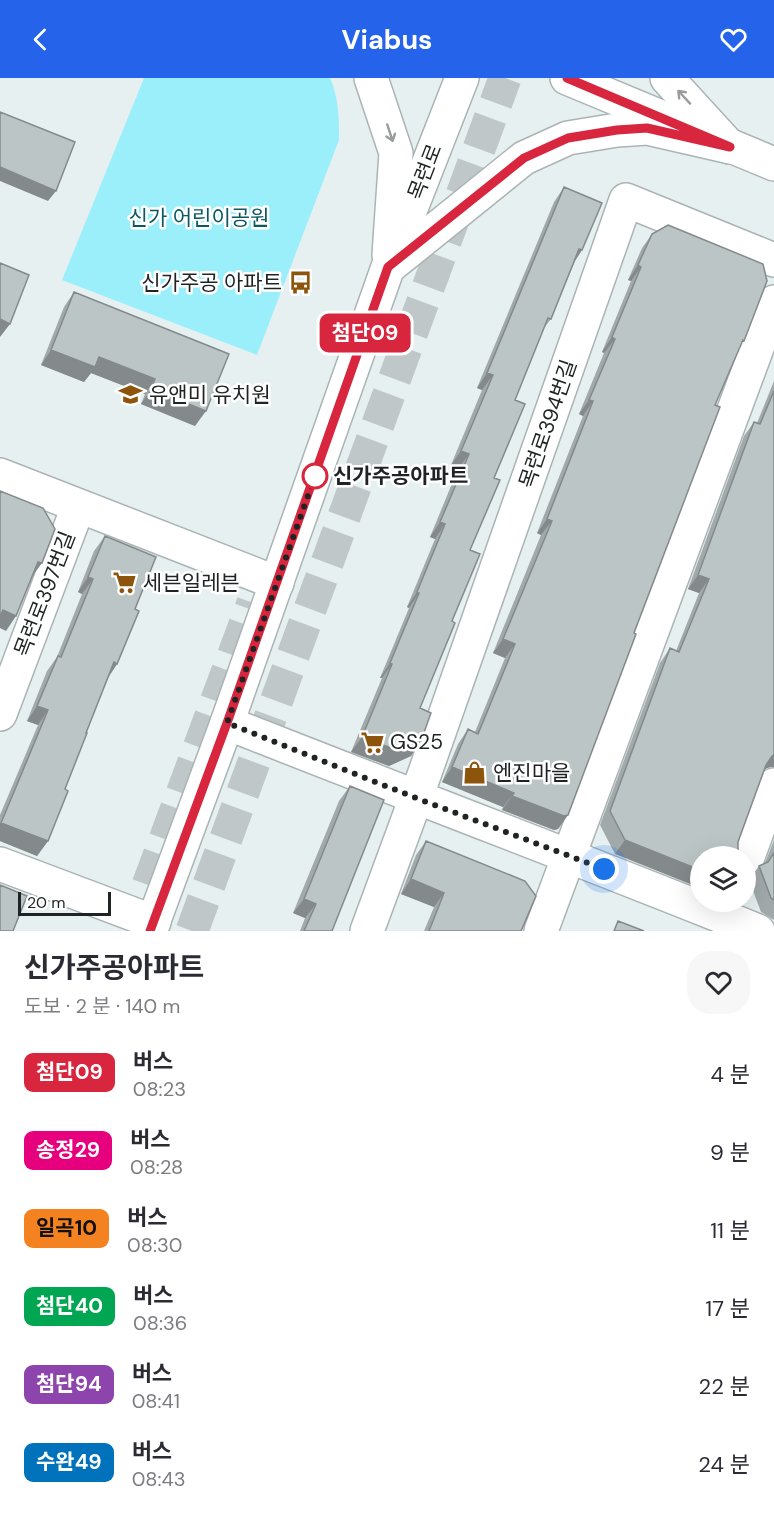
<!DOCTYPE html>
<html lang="ko">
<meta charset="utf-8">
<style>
:root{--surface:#fff;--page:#f7f7f7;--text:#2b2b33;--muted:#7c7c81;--accent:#2563eb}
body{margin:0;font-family:"DM Sans","Noto Sans KR",sans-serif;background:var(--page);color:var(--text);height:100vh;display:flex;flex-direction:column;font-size:22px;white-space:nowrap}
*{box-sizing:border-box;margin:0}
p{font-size:20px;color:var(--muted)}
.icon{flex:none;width:33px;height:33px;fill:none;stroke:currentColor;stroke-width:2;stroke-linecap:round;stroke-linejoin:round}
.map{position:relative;height:853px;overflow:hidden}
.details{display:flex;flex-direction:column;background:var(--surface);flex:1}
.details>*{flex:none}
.badge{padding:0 12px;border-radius:9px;font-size:21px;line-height:39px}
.buttons{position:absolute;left:690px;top:768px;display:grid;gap:12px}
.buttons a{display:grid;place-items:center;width:66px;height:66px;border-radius:50%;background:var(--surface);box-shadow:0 6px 24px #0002;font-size:30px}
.scale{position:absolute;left:18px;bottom:15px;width:93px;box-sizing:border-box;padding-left:6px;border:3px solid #1f2323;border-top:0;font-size:16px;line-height:21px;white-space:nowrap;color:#1f2323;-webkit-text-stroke:4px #fff;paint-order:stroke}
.you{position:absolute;width:30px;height:30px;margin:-15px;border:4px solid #fff;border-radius:50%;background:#1a73e8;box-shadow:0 0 0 9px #1a73e833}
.map>.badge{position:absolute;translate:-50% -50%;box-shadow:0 0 0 3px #fff}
.round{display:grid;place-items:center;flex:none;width:63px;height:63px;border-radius:24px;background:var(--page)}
.head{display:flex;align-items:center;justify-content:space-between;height:102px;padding:0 24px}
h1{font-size:28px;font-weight:700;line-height:45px}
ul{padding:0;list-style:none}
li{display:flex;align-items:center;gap:18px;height:78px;padding:0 24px}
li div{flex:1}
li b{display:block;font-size:22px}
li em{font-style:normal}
li .badge{min-width:66px;font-weight:700;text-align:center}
header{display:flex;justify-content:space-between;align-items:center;height:78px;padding:0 24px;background:var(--accent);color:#fff;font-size:27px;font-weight:700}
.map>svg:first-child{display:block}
</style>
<header><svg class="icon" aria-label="back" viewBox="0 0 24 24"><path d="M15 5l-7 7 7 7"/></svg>Viabus<svg class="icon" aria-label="heart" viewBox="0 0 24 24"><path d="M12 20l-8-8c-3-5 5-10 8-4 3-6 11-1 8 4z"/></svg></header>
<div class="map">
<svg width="774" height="853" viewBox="0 0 774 853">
<rect width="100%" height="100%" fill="#e7f0f1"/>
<path fill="#9beffb" d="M144 0H330C339 20 339 41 339 62L257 277 62 202Z"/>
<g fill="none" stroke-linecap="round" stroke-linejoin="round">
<path stroke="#bfc7c8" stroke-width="33" stroke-dasharray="33 16" stroke-linecap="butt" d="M131 853 253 525
M192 853 505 0"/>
<defs>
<path id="street" d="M371 0 396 75 389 177
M667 0 730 69
M0 397 277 505
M0 636 78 429
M227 645C404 715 582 782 758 853
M746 784 774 707
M0 786 154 844
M367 853 416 720 626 122 774 182
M541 853 774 224"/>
<path id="secondary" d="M567 0 774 86
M390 188 524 80 568 60 617 52 647 50 730 69
M150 853 227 645 388 189 462 0"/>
</defs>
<use href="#street" stroke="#abb4b5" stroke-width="36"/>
<use href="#secondary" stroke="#abb4b5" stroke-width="36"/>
<use href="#street" stroke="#fff" stroke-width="33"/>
<use href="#secondary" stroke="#fff" stroke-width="33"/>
</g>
<path fill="#a2a9aa" d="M564 109 582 172 575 183 551 241 544 250 515 322 494 400 470 472 452 543 420 630 411 678 389 688 351 674 382 600H380L409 530 407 529 435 461 430 459 458 391 451 387 482 312 477 310 554 124Z
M652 156 739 270 715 327 634 555 568 737 558 751 554 752 502 732 503 729 442 704 458 666 468 651 475 654 505 580 493 575 541 457 537 455 583 338 579 336 604 275 602 274 631 203 628 202 642 170Z
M74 214 195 348 141 326 145 316 91 295 84 304 41 287 64 229Z
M774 303V689H770L764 691 738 764V774L615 776 600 747 660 585 670 570 676 573 699 515 688 511 744 358 754 344 757 345Z
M105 458 135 531 117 586 108 600 86 655 65 711 48 763 37 778 0 763V737L38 647 27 643 47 593 57 579 82 516 78 514 94 473Z
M350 708 332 853H300L305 840 293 835 339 723Z
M774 762V842L761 834 749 802 759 788 765 785Z
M426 763 521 853H424L434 829 401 816 416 777Z"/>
<path fill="#848a8b" d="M0 89 56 113 48 123 0 103Z
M579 171 582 172 572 187Z
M638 187 641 189 631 203 628 202Z
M0 241 10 246 0 259Z
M612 259 615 261 604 275 602 274Z
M51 272 99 279 155 301 145 316 91 295 84 304 41 287Z
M487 295 493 297 482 312 477 310Z
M151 311 206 333 195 348 141 326Z
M589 322 593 323 583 338 579 336Z
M461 373 469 376 458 391 451 387Z
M547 441 552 443 541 457 537 455Z
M440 444 445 446 435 461 430 459Z
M38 484 42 485 31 500Z
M698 497 709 501 699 515 688 511Z
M88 499 93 501 82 516 78 514Z
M417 514 419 515 409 530 407 529Z
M3 532 16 538 6 553 0 550V537Z
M503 561 515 566 505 580 493 575Z
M114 584 117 586 107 601Z
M390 585 392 586 382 600H380Z
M37 628 48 632 38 647 27 643Z
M362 659 421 663 411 678 389 688 351 674Z
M774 677V689H770L762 692 772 678Z
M452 689 514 715 503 729 442 704Z
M512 718 568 737 558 751 554 752 502 732Z
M1 745 48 763 37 778 0 763V746Z
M625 762 700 792V810L615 776Z
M411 801 444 815 434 829 401 816Z
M304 821 316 826 305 840 293 835Z"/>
<path fill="#bcc5c6" stroke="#848a8b" stroke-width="1.5" d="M0 34 75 64 56 113 0 89Z
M564 109 602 125 582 172 579 171 551 241 548 240 515 322 525 326 494 400 500 402 470 472 480 476 452 543 455 545 420 630 431 635 421 663 399 673 362 659 392 586 390 585 419 515 417 514 445 446 440 444 469 376 461 373 493 297 487 295Z
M668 147 763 186 767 203 744 263 743 262 715 327 720 329 634 555 636 556 568 737 564 738 512 718 514 715 452 689 468 651 478 656 515 566 503 561 552 443 547 441 593 323 589 322 615 261 612 259 641 189 638 187 652 156Z
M0 185 29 197 10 246 0 241Z
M74 214 229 276 206 333 151 311 155 301 99 279 95 289 51 272Z
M774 313V677L772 678 766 687 738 764V774L740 778H700V792L625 762 610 733 670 570 679 574 709 501 698 497 754 344 760 346Z
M0 413 43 430 55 451 42 485 38 484 16 538 3 532 0 540Z
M105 458 156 479 135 531 139 533 117 586 114 584 86 655H87L65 711 68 713 48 763 1 745 48 632 37 628 58 578 61 579 93 501 88 499Z
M350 708 384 722 332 853H304L316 826 304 821Z
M426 763 525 803 536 818 521 853H429L444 815 411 801Z
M774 775V822L771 820 759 788 768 784Z
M0 807 27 818 13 853H0Z
M618 843 644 853H614Z"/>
<defs><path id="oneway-shaft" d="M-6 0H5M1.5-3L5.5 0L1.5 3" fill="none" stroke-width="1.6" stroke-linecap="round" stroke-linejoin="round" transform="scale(1.5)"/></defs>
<g stroke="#9a9c9c">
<use href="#oneway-shaft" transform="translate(684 19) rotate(-133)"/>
<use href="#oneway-shaft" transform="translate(390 55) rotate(72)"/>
</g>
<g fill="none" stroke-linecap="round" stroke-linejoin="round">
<defs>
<path id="line" d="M150 853 227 645 388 189 524 80 568 60 617 52 647 50 730 69 567 0"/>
</defs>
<use href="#line" stroke="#fff" stroke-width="14"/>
<use href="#line" stroke="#d7263d" stroke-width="9"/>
<path stroke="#1f2323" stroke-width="6" stroke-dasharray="0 10.8" d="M315 398 227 645 416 720 604 791"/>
</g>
<defs>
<symbol id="bus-bare" viewBox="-9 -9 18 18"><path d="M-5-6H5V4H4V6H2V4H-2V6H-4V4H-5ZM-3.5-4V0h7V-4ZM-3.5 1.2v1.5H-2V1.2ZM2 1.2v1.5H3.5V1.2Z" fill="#8d550b" stroke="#fff" stroke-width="2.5" paint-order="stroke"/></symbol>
<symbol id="school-bare" viewBox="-9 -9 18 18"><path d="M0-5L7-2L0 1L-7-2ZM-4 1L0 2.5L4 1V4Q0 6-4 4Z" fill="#8d550b" stroke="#fff" stroke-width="2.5" paint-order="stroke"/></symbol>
<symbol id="supermarket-bare" viewBox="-9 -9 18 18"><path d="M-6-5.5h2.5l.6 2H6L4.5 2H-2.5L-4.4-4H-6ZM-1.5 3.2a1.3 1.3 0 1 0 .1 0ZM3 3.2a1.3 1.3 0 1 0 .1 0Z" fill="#8d550b" stroke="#fff" stroke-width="2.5" paint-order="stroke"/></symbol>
<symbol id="shop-bare" viewBox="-9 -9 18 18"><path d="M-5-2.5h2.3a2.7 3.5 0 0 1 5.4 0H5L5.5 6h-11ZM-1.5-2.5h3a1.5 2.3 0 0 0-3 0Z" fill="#8d550b" stroke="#fff" stroke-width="2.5" paint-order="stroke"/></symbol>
</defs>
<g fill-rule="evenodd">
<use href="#bus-bare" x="284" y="188" width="33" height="33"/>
<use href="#school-bare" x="114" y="300" width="33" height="33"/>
<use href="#supermarket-bare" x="108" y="488" width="33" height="33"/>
<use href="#supermarket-bare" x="356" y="648" width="33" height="33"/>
<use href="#shop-bare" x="458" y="678" width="33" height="33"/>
</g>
<circle fill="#fff" stroke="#d7263d" stroke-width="3" cx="315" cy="398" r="12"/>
<g text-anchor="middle" stroke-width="5" stroke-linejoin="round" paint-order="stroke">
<g font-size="21" fill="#1f2323" stroke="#fff">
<text transform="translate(425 94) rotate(-69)" y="7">목련로</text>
<text transform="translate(548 346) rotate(-71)" y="7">목련로394번길</text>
<text transform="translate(45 516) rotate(-69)" y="7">목련로397번길</text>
</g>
<g font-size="21" fill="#0d5860" stroke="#fff">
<text x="199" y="147">신가 어린이공원</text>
</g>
<g font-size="21" fill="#1f2323" stroke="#fff" text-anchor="start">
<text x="282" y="212" text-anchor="end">신가주공 아파트</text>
<text x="149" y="324">유앤미 유치원</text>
<text x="143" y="512">세븐일레븐</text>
<text x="390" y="671">GS25</text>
<text x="493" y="702">엔진마을</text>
</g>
<g font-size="21" font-weight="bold" fill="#1f2323" stroke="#fff" text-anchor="start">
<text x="333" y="405">신가주공아파트</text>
</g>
</g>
</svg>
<div class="buttons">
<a><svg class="icon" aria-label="layers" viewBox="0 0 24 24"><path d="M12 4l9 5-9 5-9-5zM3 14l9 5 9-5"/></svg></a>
</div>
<div class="scale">20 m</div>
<div class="you" style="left:604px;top:791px"></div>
<b class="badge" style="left:365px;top:255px;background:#d7263d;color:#fff">첨단09</b>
</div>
<section class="details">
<div class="head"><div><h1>신가주공아파트</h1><p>도보 · 2 분 · 140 m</p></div><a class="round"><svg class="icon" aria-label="heart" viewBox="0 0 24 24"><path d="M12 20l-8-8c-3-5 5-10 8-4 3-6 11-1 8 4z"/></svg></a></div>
<ul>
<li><span class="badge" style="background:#d7263d;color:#fff">첨단09</span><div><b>버스</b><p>08:23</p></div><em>4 분</em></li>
<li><span class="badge" style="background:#e6007e;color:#fff">송정29</span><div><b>버스</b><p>08:28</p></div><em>9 분</em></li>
<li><span class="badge" style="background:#f58220;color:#111">일곡10</span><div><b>버스</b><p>08:30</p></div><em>11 분</em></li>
<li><span class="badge" style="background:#00a651;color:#fff">첨단40</span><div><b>버스</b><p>08:36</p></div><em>17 분</em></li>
<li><span class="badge" style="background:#8e44ad;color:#fff">첨단94</span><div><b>버스</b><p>08:41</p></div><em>22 분</em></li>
<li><span class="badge" style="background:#0072bc;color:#fff">수완49</span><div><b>버스</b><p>08:43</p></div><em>24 분</em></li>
</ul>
</section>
